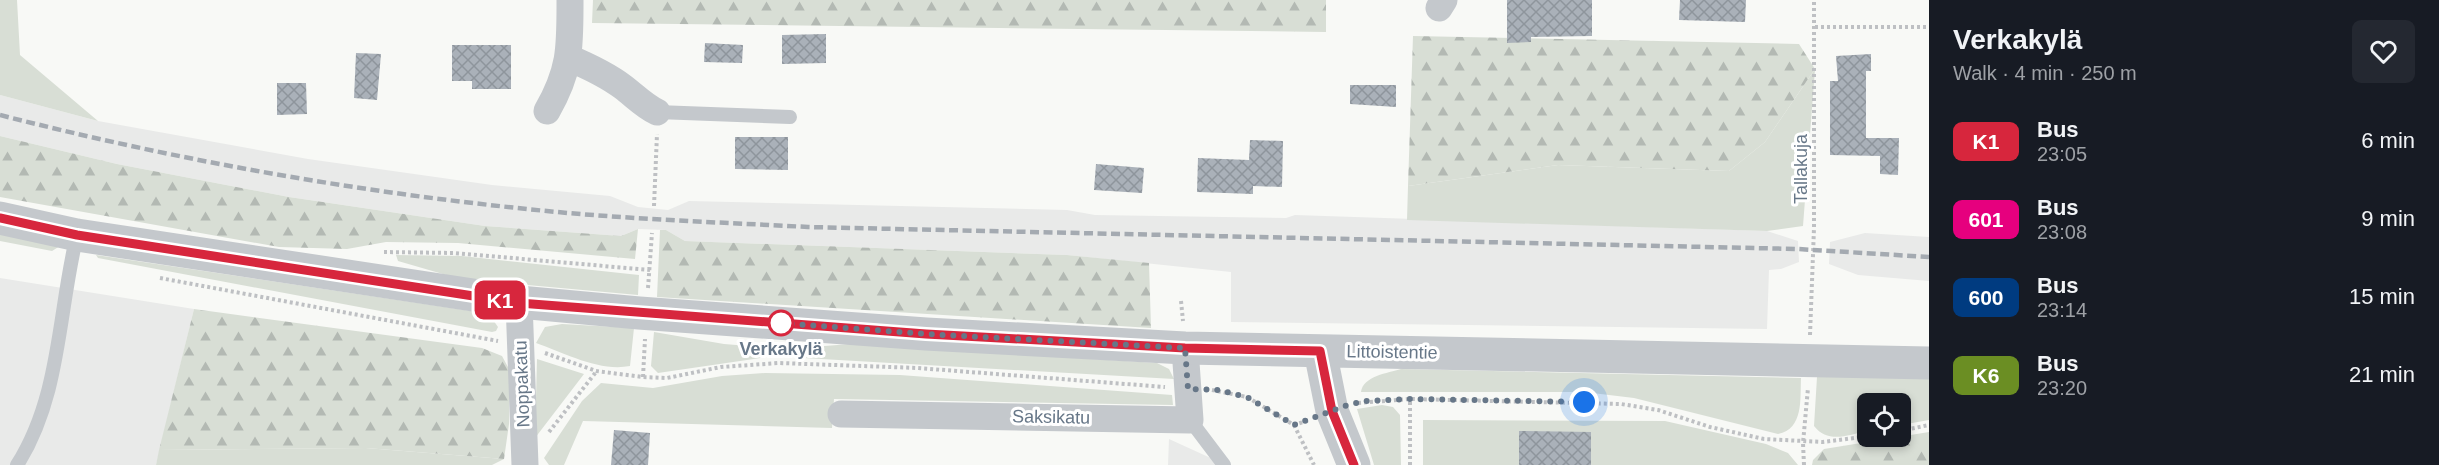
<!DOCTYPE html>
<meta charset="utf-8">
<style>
:root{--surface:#171b24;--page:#242831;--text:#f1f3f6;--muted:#9ea1a6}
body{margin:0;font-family:Helvetica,sans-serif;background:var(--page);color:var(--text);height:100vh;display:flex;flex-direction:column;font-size:22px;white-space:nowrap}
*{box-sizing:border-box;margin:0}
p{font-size:20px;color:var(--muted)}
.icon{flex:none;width:33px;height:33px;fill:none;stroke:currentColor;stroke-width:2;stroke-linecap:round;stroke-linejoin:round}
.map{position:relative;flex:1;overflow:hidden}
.sheet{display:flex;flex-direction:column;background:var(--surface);width:510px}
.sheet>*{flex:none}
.badge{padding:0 12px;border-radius:9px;font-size:21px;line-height:39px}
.fabs{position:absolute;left:1857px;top:393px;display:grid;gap:12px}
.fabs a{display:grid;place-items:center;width:54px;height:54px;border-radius:9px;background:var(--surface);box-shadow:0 3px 9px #0003;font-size:30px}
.you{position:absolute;width:30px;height:30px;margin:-15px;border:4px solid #fff;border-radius:50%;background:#1a73e8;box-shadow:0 0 0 9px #1a73e833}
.map>.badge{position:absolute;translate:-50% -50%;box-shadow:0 0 0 3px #fff}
.round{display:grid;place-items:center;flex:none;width:63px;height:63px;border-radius:9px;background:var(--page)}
.summary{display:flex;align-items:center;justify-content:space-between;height:102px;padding:0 24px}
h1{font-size:28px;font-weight:700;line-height:45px}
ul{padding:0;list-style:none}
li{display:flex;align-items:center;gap:18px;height:78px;padding:0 24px}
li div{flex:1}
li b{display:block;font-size:22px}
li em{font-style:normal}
li .badge{min-width:66px;font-weight:700;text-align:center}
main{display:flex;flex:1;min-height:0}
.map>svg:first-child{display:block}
</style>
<main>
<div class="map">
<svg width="1929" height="465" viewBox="0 0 1929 465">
<defs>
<pattern id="forest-firs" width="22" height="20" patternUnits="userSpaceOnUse" patternTransform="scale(1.5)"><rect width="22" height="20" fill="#d8ded5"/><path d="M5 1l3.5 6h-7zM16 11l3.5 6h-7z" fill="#b3b9b3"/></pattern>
<pattern id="building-cross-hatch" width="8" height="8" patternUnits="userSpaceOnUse" patternTransform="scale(1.5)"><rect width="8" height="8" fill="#aab1b9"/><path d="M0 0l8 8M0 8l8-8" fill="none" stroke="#8e959c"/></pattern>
</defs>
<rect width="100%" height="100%" fill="#f8f9f6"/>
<path fill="#e9eae9" d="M0 95 98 121 308 159 492 185 610 196 638 207 668 210 689 201 1067 210 1095 215 1286 218 1295 215 1767 231 1798 241 1799 262 1781 269 1769 270 1767 329 1231 322V272L1067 255 685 241 666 230 638 229 621 236 485 226 289 197 117 164 0 136Z
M1865 233 1929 237V281L1858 275 1829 264 1830 242Z
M0 278 194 309 156 465H0Z
M1169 439 1226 465H1168Z"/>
<path fill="#d8ded5" d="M0 0H17L20 55 98 121 0 95Z
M1815 69 1803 226 1767 231 1407 220 1408 186 1558 165 1729 171 1765 142Z
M0 227 60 246 52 251 0 241Z
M96 255 478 312 491 317 498 327 496 331 492 332 98 258Z
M396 255 462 256 639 275 638 295 460 279 398 261Z
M562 324 634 328 630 366C599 372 565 353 536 343L545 327Z
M654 332 724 344 773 348 774 356 658 373 651 366Z
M850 344 1157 363 1169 369 1174 379 786 357 787 349Z
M537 359 584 374 535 438Z
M1401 369 1801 378C1800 398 1804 429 1778 434L1634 398 1584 392H1361C1363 376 1388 373 1401 369Z
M765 373 900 375 1172 395 1173 405 834 399 832 428 583 421 564 465H549L544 458 582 401 601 383 653 388 722 376Z
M1817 377H1929V420L1901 425 1900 404H1868L1867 431C1848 435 1828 444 1814 426Z
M1382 405 1393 407 1400 415 1401 465H1374L1357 409Z
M1423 420 1665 421 1766 444 1788 453 1798 465H1423Z
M366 448 504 459 492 465H156L159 450Z"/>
<path fill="url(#forest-firs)" d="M593 0H1326V32L592 23Z
M1413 36 1799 44 1815 69 1765 142 1729 171 1558 165 1408 186Z
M0 136 117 164 289 197 485 226 621 236 638 229 635 259 458 243 386 242 347 249 279 247 0 197Z
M660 230H666L685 241 1067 255 1149 263 1151 328 657 297Z
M194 309 482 348 502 356 509 369V424L504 459 366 448 159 450Z
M1929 432V465H1812L1813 460 1824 449Z"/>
<path fill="url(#building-cross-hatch)" d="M1507 0H1592V36L1531 37V42L1507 43Z
M1680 0H1746L1745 22 1679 20Z
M826 34V63L782 64V35Z
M705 43 743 45 742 63 704 62Z
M452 45H511V89H472V81H452Z
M356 53 381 54 377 100 354 98Z
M1871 54V71H1866V138H1899L1898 175 1880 174V156L1830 155V81H1838L1836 56Z
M277 83H306L307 114 277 115Z
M1350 85H1396V107L1350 104Z
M735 137H788V170L735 169Z
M1250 140 1283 141 1282 187 1253 186V194L1197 192 1198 158 1249 160Z
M1096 164 1144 168 1142 193 1094 190Z
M614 430 650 433 648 465H611Z
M1519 431 1591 432V465H1519Z"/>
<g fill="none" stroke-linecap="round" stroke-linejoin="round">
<path stroke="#bec0c3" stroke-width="4" stroke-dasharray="3 3" stroke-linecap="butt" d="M1815 27H1929
M654 206 657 134
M384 252 454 253 650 270
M160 278 498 341
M648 288 652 233
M1181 301 1183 321
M1810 335 1814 228V0
M545 353 596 371 643 377 667 378 721 367 779 363 918 368 1165 387
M643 377 645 339
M1212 390 1247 397 1294 425 1309 420
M1358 403 1410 399 1621 404 1658 410 1710 427 1764 439 1823 442 1870 436
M1294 425 1314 465
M1900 431 1929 425
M549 432 596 372
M1410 465V399
M1804 465 1803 443 1808 388"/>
<path stroke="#c4c8cc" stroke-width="14" d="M657 112 790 117
M1190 420 1224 465
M17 465C61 396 58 312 77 235"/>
<path stroke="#c4c8cc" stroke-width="27" d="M1439 8 1444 0
M569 58C588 66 607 75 623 87 635 96 644 106 657 112
M547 111C571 69 570 47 570 0
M519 302 525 465
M841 414 1190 420 1185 348"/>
<path stroke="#c4c8cc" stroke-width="33" d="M0 218 77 235 519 302 639 313 926 334 1185 348 1929 363
M1320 351 1332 411 1354 465"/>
<path stroke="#a4aab1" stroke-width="4.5" stroke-dasharray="9 4.5" stroke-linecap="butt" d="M0 115C172 159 350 191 527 209 620 219 714 222 808 227L1798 249 1929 257"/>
</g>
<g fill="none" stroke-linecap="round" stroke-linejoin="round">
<defs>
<path id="line" d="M0 218 77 235 519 303 926 334 1185 348 1320 351 1332 411 1354 465"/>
</defs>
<use href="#line" stroke="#fff" stroke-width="14"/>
<use href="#line" stroke="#d7263d" stroke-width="9"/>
<path stroke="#677788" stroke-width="6" stroke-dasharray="0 10.8" d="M781 323 926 334 1185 348 1188 389 1218 390 1247 397 1294 425 1348 405 1365 401 1410 399 1584 402"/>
</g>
<circle fill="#fff" stroke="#d7263d" stroke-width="3" cx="781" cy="323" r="12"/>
<g text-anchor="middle" stroke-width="6" stroke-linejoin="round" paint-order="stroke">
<g font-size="18" fill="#677788" stroke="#fff">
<text transform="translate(1801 169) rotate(-90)" y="6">Tallakuja</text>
<text transform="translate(1392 352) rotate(1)" y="6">Littoistentie</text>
<text transform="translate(522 384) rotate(-92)" y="6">Noppakatu</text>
<text transform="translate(1051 417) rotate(1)" y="6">Saksikatu</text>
</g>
<g font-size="18" font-weight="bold" fill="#677788" stroke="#fff">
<text x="781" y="355">Verkakylä</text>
</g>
</g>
</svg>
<div class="fabs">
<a><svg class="icon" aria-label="locate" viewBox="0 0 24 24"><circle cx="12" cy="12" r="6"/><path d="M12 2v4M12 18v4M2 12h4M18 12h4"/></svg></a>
</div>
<div class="you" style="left:1584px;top:402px"></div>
<b class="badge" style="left:500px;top:300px;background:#d7263d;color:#fff">K1</b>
</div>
<section class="sheet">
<div class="summary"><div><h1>Verkakylä</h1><p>Walk · 4 min · 250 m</p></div><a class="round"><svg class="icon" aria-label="heart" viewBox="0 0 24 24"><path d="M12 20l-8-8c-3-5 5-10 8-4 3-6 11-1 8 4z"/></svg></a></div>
<ul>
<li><span class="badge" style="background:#d7263d;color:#fff">K1</span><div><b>Bus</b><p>23:05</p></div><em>6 min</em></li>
<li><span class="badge" style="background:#e6007e;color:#fff">601</span><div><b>Bus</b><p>23:08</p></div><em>9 min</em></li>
<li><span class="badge" style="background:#003b80;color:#fff">600</span><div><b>Bus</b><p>23:14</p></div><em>15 min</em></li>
<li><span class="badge" style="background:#6b8e23;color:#fff">K6</span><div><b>Bus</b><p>23:20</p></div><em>21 min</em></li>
</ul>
</section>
</main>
